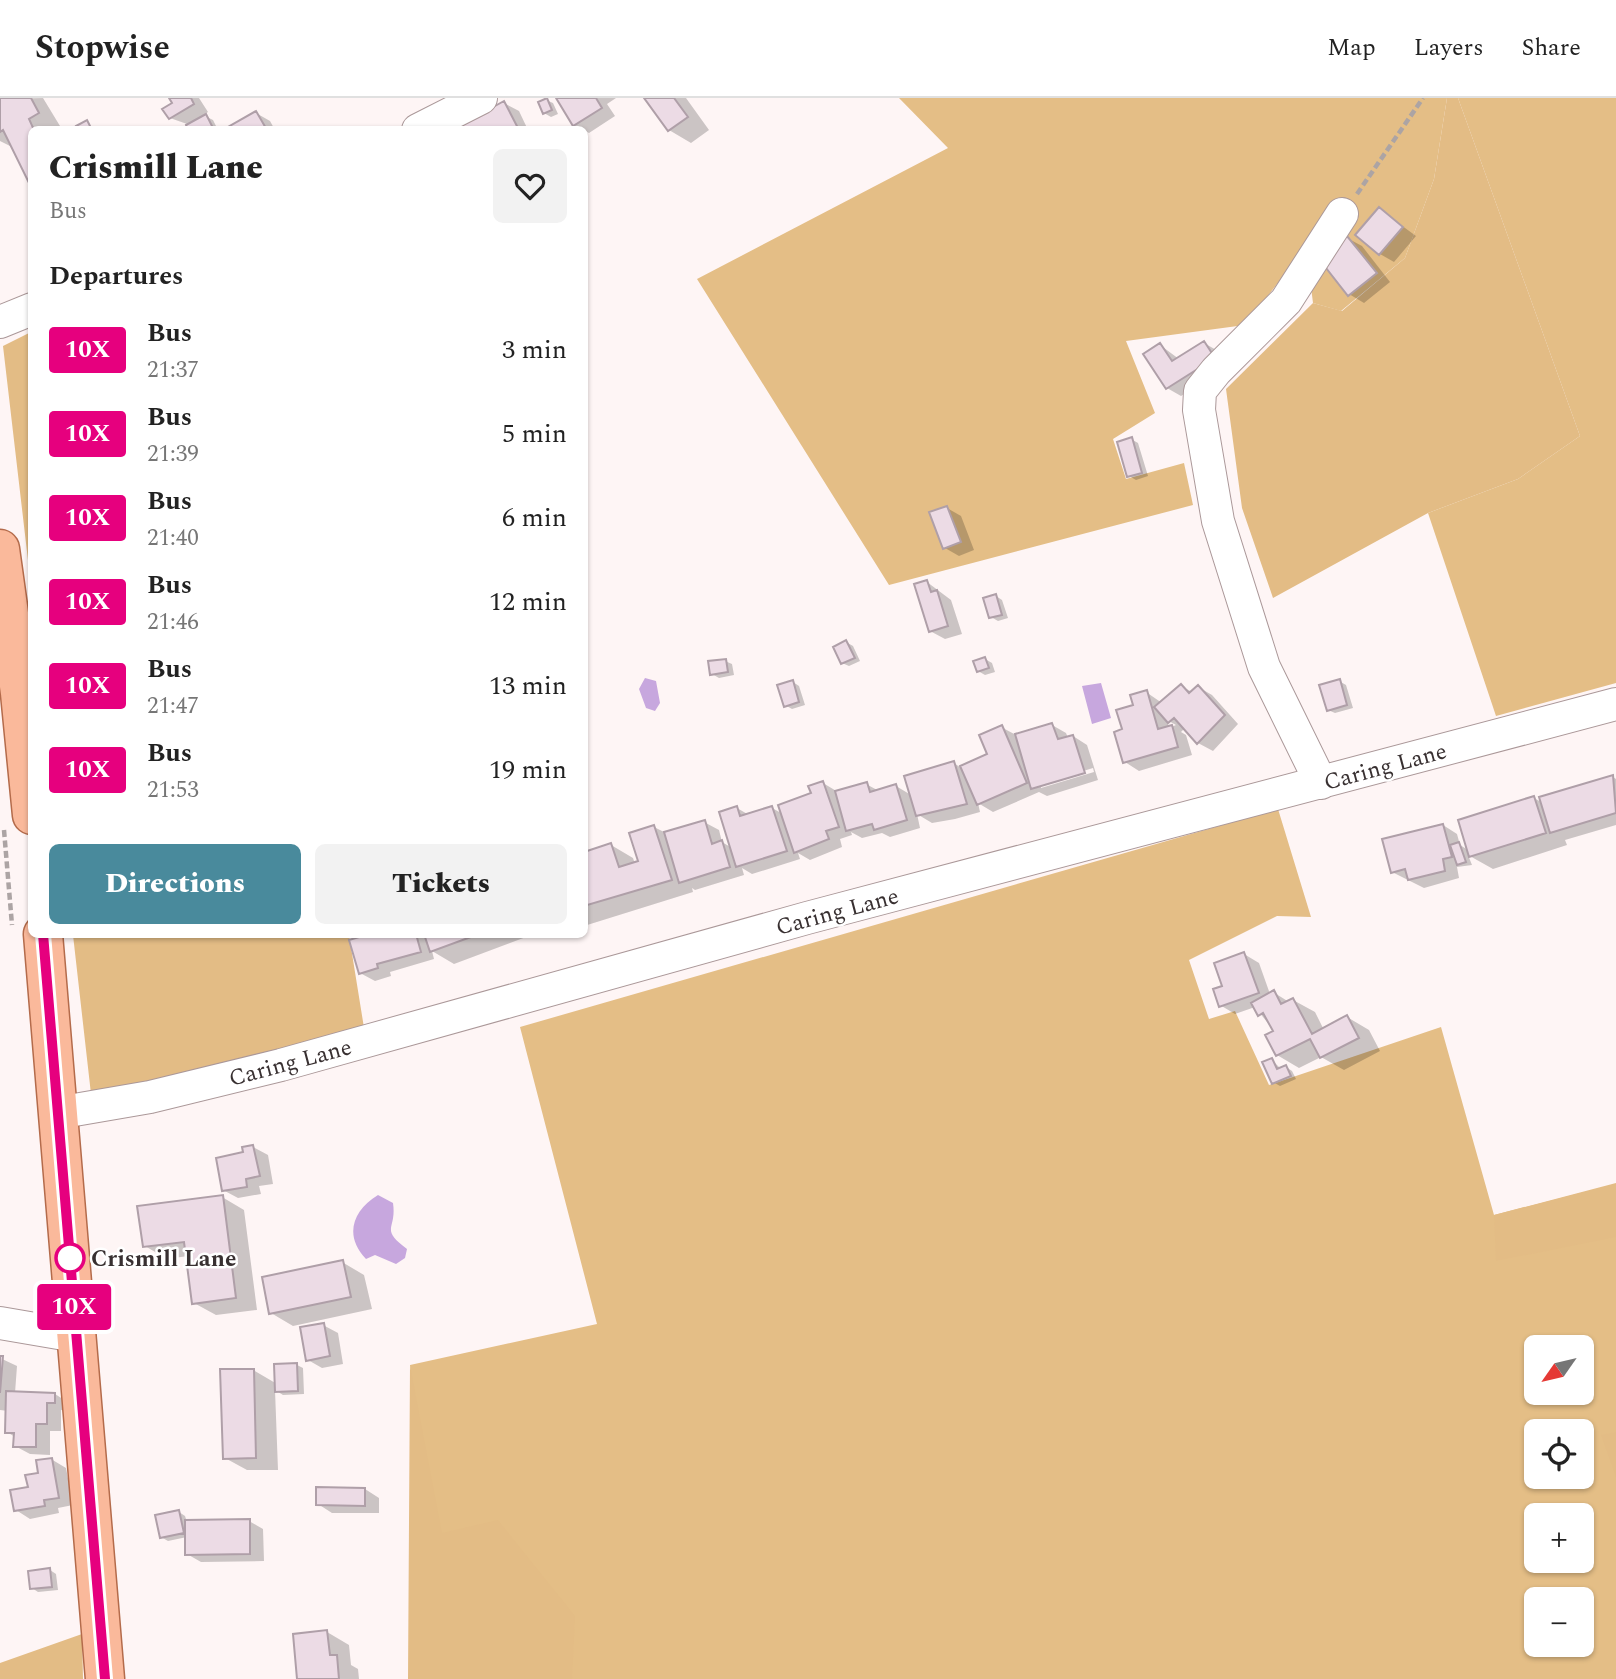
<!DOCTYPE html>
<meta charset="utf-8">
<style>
:root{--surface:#fff;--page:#f2f2f2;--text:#222;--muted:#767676;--line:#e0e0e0;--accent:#498a9c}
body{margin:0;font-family:Spectral,serif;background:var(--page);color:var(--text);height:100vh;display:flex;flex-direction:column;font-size:26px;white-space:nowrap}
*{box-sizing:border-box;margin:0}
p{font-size:23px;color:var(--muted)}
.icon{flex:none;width:38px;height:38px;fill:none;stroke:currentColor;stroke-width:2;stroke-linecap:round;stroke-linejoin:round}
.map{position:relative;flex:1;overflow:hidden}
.side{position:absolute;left:28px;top:28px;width:560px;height:812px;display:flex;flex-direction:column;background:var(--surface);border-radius:10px;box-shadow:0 2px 5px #0004}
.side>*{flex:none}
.badge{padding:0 14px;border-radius:5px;font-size:24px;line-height:46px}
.needle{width:46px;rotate:236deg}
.buttons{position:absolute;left:1524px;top:1237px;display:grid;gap:14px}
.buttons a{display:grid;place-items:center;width:70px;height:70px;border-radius:10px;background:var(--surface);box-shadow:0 2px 5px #0004;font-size:35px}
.map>.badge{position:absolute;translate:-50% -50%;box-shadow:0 0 0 4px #fff}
h2{padding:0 21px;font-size:26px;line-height:63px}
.round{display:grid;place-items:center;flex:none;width:74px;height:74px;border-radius:10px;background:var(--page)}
.summary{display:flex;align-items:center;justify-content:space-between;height:119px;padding:0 21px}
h1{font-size:33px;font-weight:800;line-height:52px}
.cta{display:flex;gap:14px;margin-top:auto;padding:14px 21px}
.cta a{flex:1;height:80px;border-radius:10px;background:var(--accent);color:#fff;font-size:28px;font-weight:800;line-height:80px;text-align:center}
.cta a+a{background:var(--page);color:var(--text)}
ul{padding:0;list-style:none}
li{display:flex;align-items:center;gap:21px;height:84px;padding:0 21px}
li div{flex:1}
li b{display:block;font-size:26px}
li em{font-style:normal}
li .badge{min-width:77px;font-weight:700;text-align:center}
header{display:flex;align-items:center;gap:42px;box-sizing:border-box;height:98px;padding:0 35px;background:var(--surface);border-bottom:2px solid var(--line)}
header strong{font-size:33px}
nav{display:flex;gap:38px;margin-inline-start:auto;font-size:24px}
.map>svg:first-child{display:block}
</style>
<header>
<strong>Stopwise</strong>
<nav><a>Map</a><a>Layers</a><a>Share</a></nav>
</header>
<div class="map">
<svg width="1616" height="1581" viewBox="0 0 1616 1581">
<rect width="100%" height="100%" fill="#fef5f5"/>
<path fill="#e4be86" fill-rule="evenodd" d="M899 0H1447L1434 81 1405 160 1341 213 1313 205 1306 149 1245 227 1126 243 1155 315 1113 341 1126 381 1184 365 1193 407 889 487 697 181 948 50ZM1347 138 1376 175 1319 160Z
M1458 0H1616V585L1496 618 1428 415 1518 381 1580 338Z
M1278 711 1311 819 1277 818 1189 862 1209 921 1235 913 1269 987 1441 929 1494 1117 1616 1086V1581H444L410 1267 597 1226 520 929ZM1536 1250H1582V1295H1536ZM1536 1334H1582V1379H1536ZM1536 1418H1582V1463H1536ZM1536 1502H1582V1547H1536Z"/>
<path fill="#e3bc85" d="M1447 0H1458L1580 338 1518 381 1428 415 1273 500 1242 410 1226 291 1313 205 1342 213 1405 160 1434 81Z
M31 234V488L3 248Z
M73 837H349L365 936 91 996Z
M1616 1085V1139L1496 1163 1494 1117Z
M410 1267 442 1435 498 1422 575 1518 572 1581H408Z
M1616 1334V1379L1601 1337Z
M82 1536 83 1581H0V1565Z"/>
<path fill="#c7a7de" d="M645 580 656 583 660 605 655 613 646 610 639 591Z
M1101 585 1111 620 1092 626 1082 588Z
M378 1097 393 1105C397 1132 379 1130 407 1151L405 1160 396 1166 375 1157 366 1161C344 1138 352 1113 378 1097Z"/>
<path fill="#0003" fill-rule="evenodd" d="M43 0 60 28 53 32H32V84L14 50 0 43V1Z
M171 0H199L208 14 203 17 213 22 218 32H190L187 26 170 20 174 6Z
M558 0H616L607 6 615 18 589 35 574 27Z
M646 0H686L709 32 691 45 669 32Z
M546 2 553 5 558 16 551 19 544 15Z
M504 5 519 13 528 32H463Z
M256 15 270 23 275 32H231Z
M1379 111 1416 138 1394 164 1380 156Z
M1347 140 1362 148 1390 184 1364 205 1349 196Z
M1204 245 1218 253 1228 269 1181 298 1167 290 1160 247 1179 261Z
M1131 341 1138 345 1148 378 1136 382 1129 378Z
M947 410 961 418 974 452 959 458 945 450Z
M927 484 951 502 962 536 945 541 930 533Z
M996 498 1002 502 1008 520 998 523 991 519Z
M846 544 853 548 860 563 849 568 842 565Z
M985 561 992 565 995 574 985 577 978 573Z
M725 563 732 566 734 577 719 580 712 576Z
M1339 583 1346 587 1353 610 1335 615 1328 612Z
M793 584 799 588 805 607 792 611 785 607Z
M1181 588 1192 594 1198 589 1212 597 1238 626 1213 653 1198 645 1185 630 1181 634 1186 637 1192 657 1139 673 1125 664 1124 633 1135 608 1146 594 1162 605ZM1167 622 1176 627 1169 630Z
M1052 627 1066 635 1068 640 1073 638 1087 647 1098 682 1047 698 1039 694 993 714 978 705 980 714 955 721 932 725 917 716 920 730 890 739 882 735 862 740 851 734 852 737 840 741 842 749 810 762 798 755 800 761 752 776 742 770 744 777 695 792 692 790 693 794 584 828V756L611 747 633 760 635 766 640 764 654 729 666 735 704 724 719 732 722 744 732 750 737 710 749 717 772 710 783 716 813 696 823 685 838 694 866 686 879 693 896 688 911 697 954 665 961 670 990 657 1001 629 1016 637ZM1093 670 1094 674 1041 690V686Z
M1613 679 1616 681V727L1565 742 1567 747 1493 771 1468 757 1472 767 1457 769 1459 780 1424 790 1392 774 1443 727 1457 736 1460 747 1468 752 1534 700 1543 705Z
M375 836H534L454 866 432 853 434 861 390 874 391 878 375 883 360 875Z
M1244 856 1259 865 1270 896 1273 894 1289 904 1293 902 1315 914 1324 932 1347 919 1369 932 1380 953 1344 972 1321 959 1299 970 1277 957 1275 934 1255 909 1235 916 1220 907 1224 889Z
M1272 962 1281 971 1286 969 1292 973 1296 981 1280 988 1273 984Z
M253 1049 268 1057 273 1086 259 1088 261 1096 238 1100 223 1092 245 1056Z
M222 1099 244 1112 257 1212 216 1217 194 1205 188 1158 167 1161 145 1148Z
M342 1164 364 1177 372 1211 293 1228 271 1215Z
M323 1227 338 1235 343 1266 322 1270 308 1262Z
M0 1260 17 1268 15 1295 55 1296 69 1305V1313L61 1312V1333H50V1357L30 1356 15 1348V1339L7 1334 8 1313 0 1312Z
M297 1267 303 1270 304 1296 283 1297 275 1292 278 1372H247L225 1360 253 1272 277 1286Z
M51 1361 66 1370 73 1407 58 1410 59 1415 30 1421 16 1412Z
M365 1391 379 1400V1415H332L318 1406Z
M179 1414 185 1418 187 1424 249 1423 263 1431 264 1463 201 1464 187 1456V1439L168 1443 161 1439Z
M50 1472 56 1476 58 1492 38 1494 32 1490Z
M327 1534 349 1547 351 1567 358 1571 359 1581H299Z"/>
<path fill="#ecdbe5" stroke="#af9fa8" stroke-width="2" d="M0 0H31L39 15 29 21 34 32H32L29 85 3 32 0 34Z
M169 0H191L194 6 169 21 162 11 172 5Z
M547 0 552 12 543 16 538 4Z
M556 0H596L602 10 573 28Z
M644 0H674L688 19 668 33Z
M504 3 519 32H461L459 28Z
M256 13 267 32H229L228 29Z
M206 16 214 32H188L186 27Z
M87 22 92 32H78L76 28Z
M1379 109 1403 129 1379 157 1355 137Z
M1347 138 1377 175 1348 198 1319 161Z
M1204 243 1215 260 1166 291 1143 256 1160 245 1172 263Z
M1132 339 1142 375 1127 379 1117 344Z
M947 408 961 444 943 451 929 414Z
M927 482 931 494 937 492 948 528 929 534 914 486Z
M996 496 1002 517 989 520 983 500Z
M846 542 855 560 841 566 833 549Z
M985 559 989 570 977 574 973 563Z
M726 561 728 574 710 577 708 563Z
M1340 581 1347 607 1327 613 1319 587Z
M793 582 799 604 784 609 777 587Z
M1181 586 1189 595 1198 587 1225 617 1197 646 1174 620 1168 625 1154 609Z
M1147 592 1158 631 1172 627 1178 649 1123 665 1114 634 1122 631 1116 612 1133 607 1130 597Z
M1052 625 1058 641 1073 637 1085 675 1031 691 1015 636Z
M1002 627 1027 685 977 707 960 668 987 656 979 637Z
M954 663 967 706 916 718 904 678Z
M1613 677 1616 715 1550 735 1539 699Z
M823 683 839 729 826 733 829 741 794 755 778 707 811 695 808 688Z
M867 684 870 694 896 686 907 722 874 732 872 726 846 733 835 693Z
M1534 698 1546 735 1469 759 1458 722Z
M737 708 740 718 772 708 787 753 736 769 719 714Z
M705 722 712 746 722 742 730 769 679 785 664 734Z
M1443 726 1452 759 1443 761 1445 773 1408 782 1405 771 1391 775 1382 741Z
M654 727 672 782 584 808V754L611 745 619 769 638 763 629 735Z
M1459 744 1466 764 1457 767 1450 747Z
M369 836H416L421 854 377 866 378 870 359 876 349 842Z
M424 836H479L430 854Z
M1244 854 1259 895 1219 909 1213 891 1222 888 1214 865Z
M1274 892 1281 906 1293 900 1312 936 1347 917 1359 940 1320 960 1310 941 1276 958 1265 937 1273 933 1263 915 1258 918 1251 905Z
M1272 960 1277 971 1286 967 1291 978 1272 986 1262 964Z
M253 1047 260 1078 246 1081 247 1089 222 1093 216 1060 243 1054 242 1049Z
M223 1097 236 1200 192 1206 184 1144 143 1149 137 1108Z
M343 1162 351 1199 269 1216 262 1179Z
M324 1225 330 1258 306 1263 300 1229Z
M0 1258H3L0 1295Z
M297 1265 298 1293 275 1294 274 1266Z
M220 1271H254L256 1360 223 1361Z
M6 1293 55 1295V1305H47V1326H36V1349H13L14 1335H5Z
M52 1360 59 1400 44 1402 45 1408 14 1413 10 1392 28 1389 25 1377 38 1375 36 1362Z
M316 1389 365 1390V1408L316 1407Z
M179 1412 184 1435 160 1440 155 1417Z
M250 1421V1456L185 1457V1422Z
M50 1470 52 1489 30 1491 28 1473Z
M327 1532 330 1557H337L339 1581H297L293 1536Z"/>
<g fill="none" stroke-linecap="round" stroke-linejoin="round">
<defs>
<path id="minor" d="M418 32 481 0
M0 224 32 211
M1321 685 1264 569 1218 423 1199 312 1200 293 1216 273 1286 203 1342 116
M57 1015 150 999 281 967 807 820 1616 606
M0 1225 76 1238"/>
<path id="major" d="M0 451 20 595 32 717
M43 836 105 1581"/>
</defs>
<use href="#minor" stroke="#ab9899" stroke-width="34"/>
<use href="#major" stroke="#b46b4b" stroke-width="41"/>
<path stroke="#aca4a4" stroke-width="4.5" stroke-dasharray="7 3.5" stroke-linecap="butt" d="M1357 96 1423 0
M4 732 12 827"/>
<use href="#minor" stroke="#fff" stroke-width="32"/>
<use href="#major" stroke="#fab99b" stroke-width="38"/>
</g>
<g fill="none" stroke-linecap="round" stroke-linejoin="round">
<defs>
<path id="line" d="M43 836 105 1581"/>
</defs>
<use href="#line" stroke="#fff" stroke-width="16"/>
<use href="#line" stroke="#e6007e" stroke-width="10"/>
</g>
<circle fill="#fff" stroke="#e6007e" stroke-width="3.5" cx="70" cy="1160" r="14"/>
<g text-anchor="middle" stroke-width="5" stroke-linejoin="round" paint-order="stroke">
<g font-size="23" fill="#383031" stroke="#fff">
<text transform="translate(1385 668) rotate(-15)" y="8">Caring Lane</text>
<text transform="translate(837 813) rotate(-15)" y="8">Caring Lane</text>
<text transform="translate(290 964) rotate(-15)" y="8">Caring Lane</text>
</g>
<g font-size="23" font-weight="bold" fill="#383031" stroke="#fff" text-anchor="start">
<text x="91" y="1168">Crismill Lane</text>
</g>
</g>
</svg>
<div class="buttons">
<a><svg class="needle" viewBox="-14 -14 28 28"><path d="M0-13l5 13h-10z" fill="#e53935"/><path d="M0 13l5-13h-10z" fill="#767676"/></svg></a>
<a><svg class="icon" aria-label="locate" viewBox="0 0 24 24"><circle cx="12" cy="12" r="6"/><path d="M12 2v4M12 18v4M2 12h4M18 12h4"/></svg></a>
<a>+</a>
<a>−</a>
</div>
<b class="badge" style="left:74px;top:1209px;background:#e6007e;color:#fff">10X</b>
<section class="side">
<div class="summary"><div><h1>Crismill Lane</h1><p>Bus</p></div><a class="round"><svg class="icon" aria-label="heart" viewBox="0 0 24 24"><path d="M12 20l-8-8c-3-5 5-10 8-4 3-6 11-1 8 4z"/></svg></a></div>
<h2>Departures</h2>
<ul>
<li><span class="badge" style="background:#e6007e;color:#fff">10X</span><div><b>Bus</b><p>21:37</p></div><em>3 min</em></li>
<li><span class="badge" style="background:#e6007e;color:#fff">10X</span><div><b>Bus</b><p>21:39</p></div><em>5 min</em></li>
<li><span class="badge" style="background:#e6007e;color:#fff">10X</span><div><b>Bus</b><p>21:40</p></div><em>6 min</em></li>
<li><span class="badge" style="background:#e6007e;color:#fff">10X</span><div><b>Bus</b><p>21:46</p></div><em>12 min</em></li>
<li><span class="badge" style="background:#e6007e;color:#fff">10X</span><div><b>Bus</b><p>21:47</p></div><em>13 min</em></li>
<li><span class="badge" style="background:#e6007e;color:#fff">10X</span><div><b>Bus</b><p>21:53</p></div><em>19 min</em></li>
</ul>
<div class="cta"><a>Directions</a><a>Tickets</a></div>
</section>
</div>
